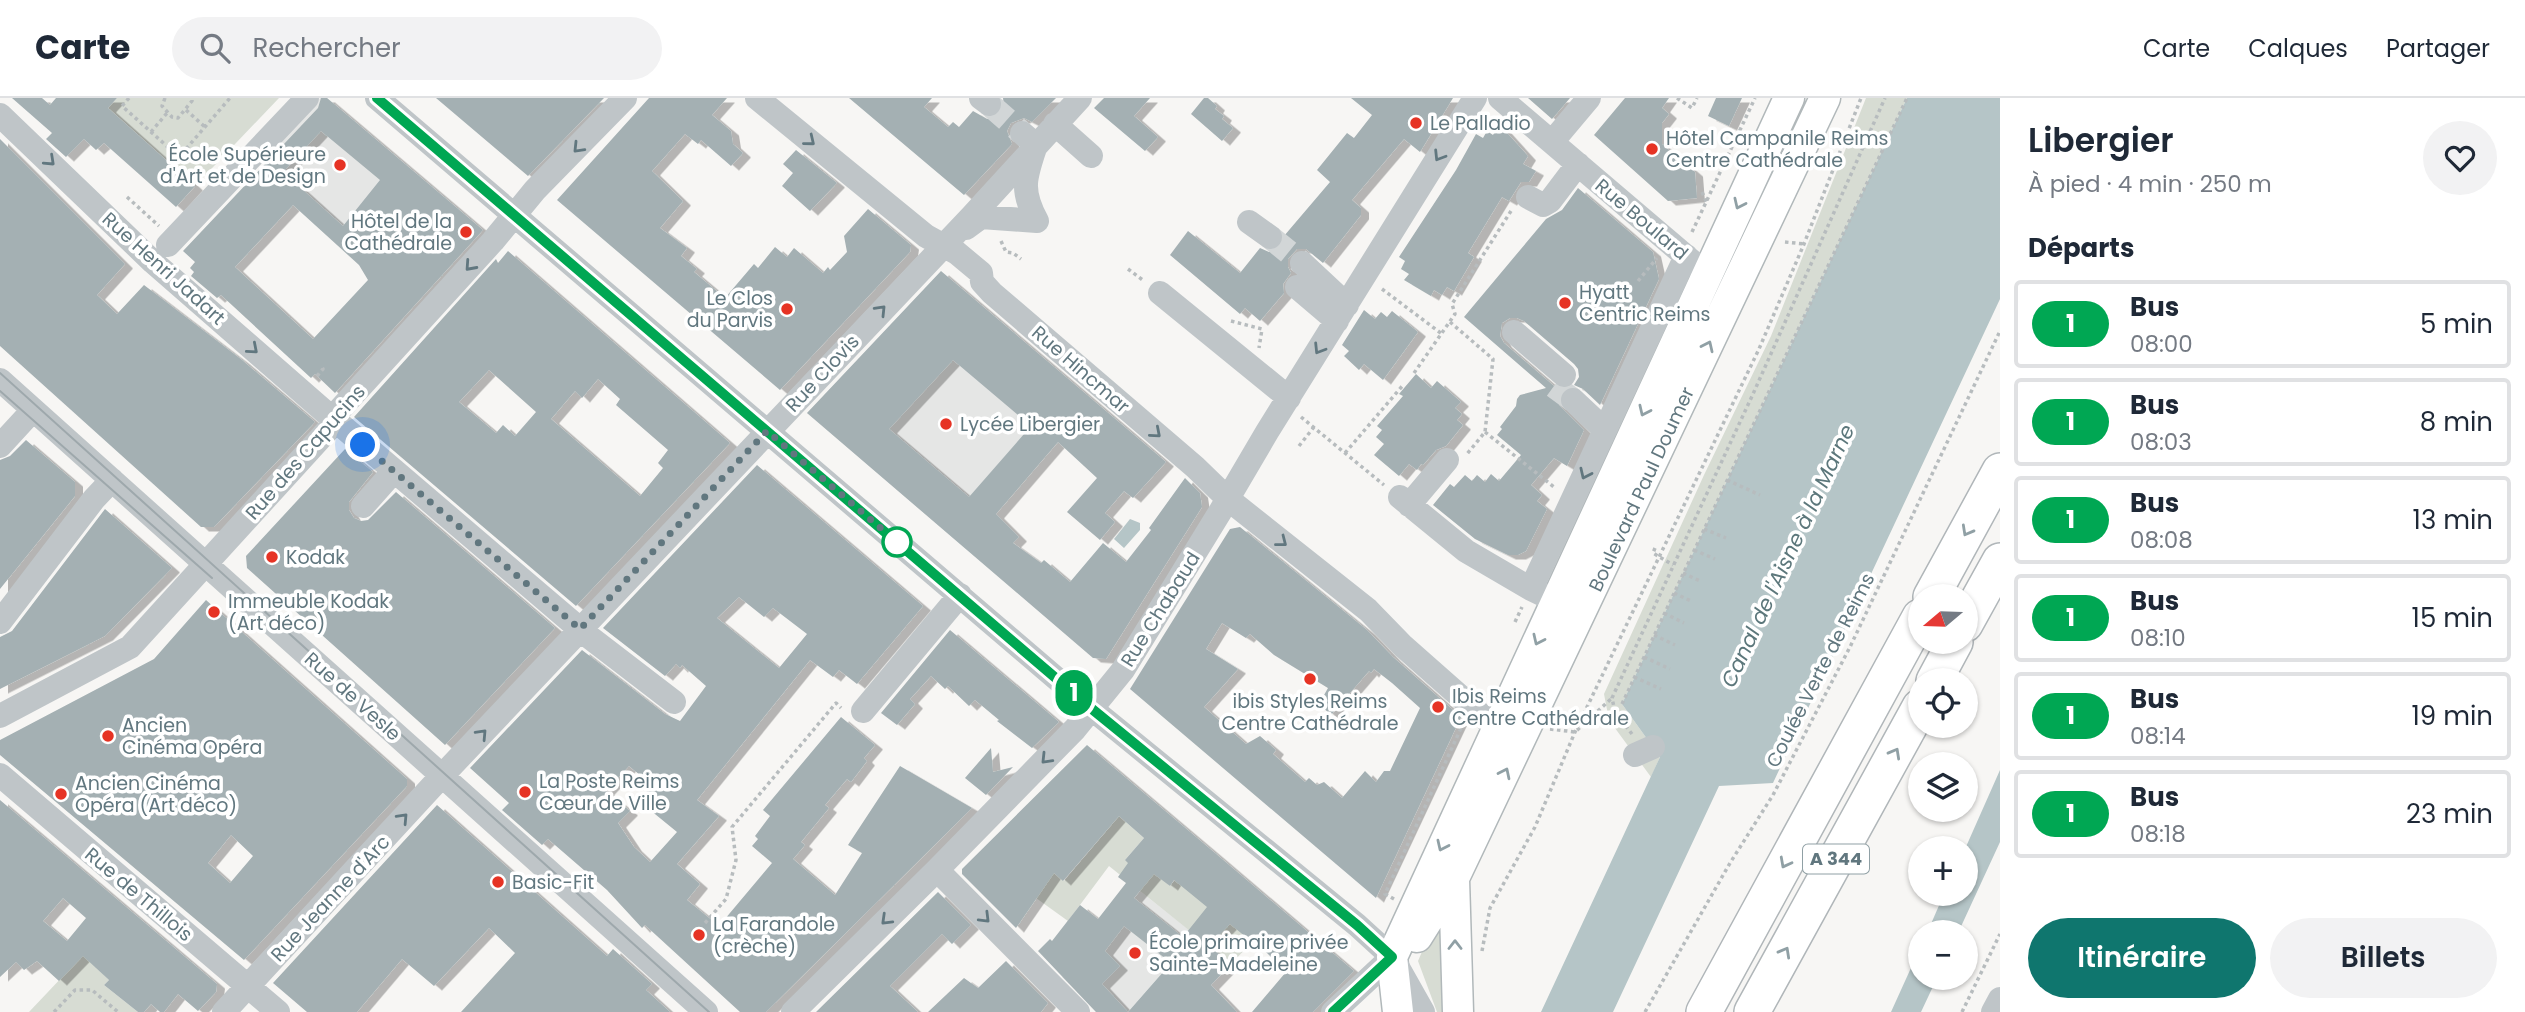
<!DOCTYPE html>
<html lang="fr">
<meta charset="utf-8">
<style>
:root{--surface:#fff;--page:#f2f2f3;--text:#1f2937;--muted:#747a83;--line:#e0e1e3;--accent:#0f766e}
body{margin:0;font-family:Poppins,sans-serif;background:var(--page);color:var(--text);height:100vh;display:flex;flex-direction:column;font-size:26px;white-space:nowrap}
*{box-sizing:border-box;margin:0}
p{font-size:23px;color:var(--muted)}
.icon{flex:none;width:38px;height:38px;fill:none;stroke:currentColor;stroke-width:2;stroke-linecap:round;stroke-linejoin:round}
.map{position:relative;flex:1;overflow:hidden}
.drawer{display:flex;flex-direction:column;background:var(--surface);width:525px}
.drawer>*{flex:none}
.badge{padding:0 14px;border-radius:23px;font-size:24px;line-height:46px}
.needle{width:46px;rotate:251deg}
.tools{position:absolute;left:1908px;top:486px;display:grid;gap:14px}
.tools a{display:grid;place-items:center;width:70px;height:70px;border-radius:50%;background:var(--surface);box-shadow:0 2px 5px #0004;font-size:35px}
.you{position:absolute;width:35px;height:35px;margin:-18px;border:5px solid #fff;border-radius:50%;background:#1a73e8;box-shadow:0 0 0 10px #1a73e833}
.map>.badge{position:absolute;translate:-50% -50%;box-shadow:0 0 0 4px #fff}
h2{padding:0 28px;font-size:26px;line-height:63px}
.round{display:grid;place-items:center;flex:none;width:74px;height:74px;border-radius:37px;background:var(--page)}
.overview{display:flex;align-items:center;justify-content:space-between;height:119px;padding:0 28px}
h1{font-size:33px;font-weight:600;line-height:52px}
.primary-button{display:flex;gap:14px;margin-top:auto;padding:14px 28px}
.primary-button a{flex:1;height:80px;border-radius:42px;background:var(--accent);color:#fff;font-size:28px;font-weight:600;line-height:80px;text-align:center}
.primary-button a+a{background:var(--page);color:var(--text)}
ul{padding:0;list-style:none}
li{display:flex;align-items:center;gap:21px;height:88px;margin:0 14px 10px;padding:0 14px;border:4px solid var(--line);border-radius:7px}
li div{flex:1}
li b{display:block;font-size:26px}
li em{font-style:normal}
li .badge{min-width:77px;font-weight:700;text-align:center}
header{display:flex;align-items:center;gap:42px;box-sizing:border-box;height:98px;padding:0 35px;background:var(--surface);border-bottom:2px solid var(--line)}
header strong{font-size:33px}
nav{display:flex;gap:38px;margin-inline-start:auto;font-size:24px}
.search{width:490px;height:63px;background:var(--page);display:flex;align-items:center;gap:18px;box-sizing:border-box;padding:0 24px;border-radius:38px;color:var(--muted);font-size:26px}
main{display:flex;flex:1;min-height:0}
.map>svg:first-child{display:block}
</style>
<header>
<strong>Carte</strong>
<div class="search"><svg class="icon" aria-label="search" viewBox="0 0 24 24"><circle cx="10" cy="10" r="6"/><path d="M15 15l6 6"/></svg>Rechercher</div>
<nav><a>Carte</a><a>Calques</a><a>Partager</a></nav>
</header>
<main>
<div class="map">
<svg width="2000" height="914" viewBox="0 0 2000 914">
<defs>
<filter id="shadow"><feDropShadow dx="8" dy="4.5" stdDeviation="0" flood-color="#0004"/></filter>
</defs>
<rect width="100%" height="100%" fill="#f7f6f4"/>
<path fill="#e5e6e5" d="M320 0H327L416 76 343 128 264 59Z
M969 197 1093 302 966 451 807 315 854 266 881 290Z
M1140 793 1198 839 1170 866 1128 914H1096L1062 879 1098 846Z"/>
<path fill="#d7dcd3" d="M117 0H279L195 88 108 10Z
M1866 0H1907L1622 606 1660 659 1651 679 1609 622 1604 596 1704 377 1771 238Z
M1119 718 1144 740 1125 762 1139 757 1170 788 1175 782 1198 794 1227 829 1237 818 1254 833 1248 840 1252 844 1231 866 1109 768 1068 823 1036 800 1016 767 1064 761 1054 775 1064 783Z
M1434 826 1447 827 1453 914H1437L1418 863Z
M83 857 109 882 104 887 138 914H29Z"/>
<path fill="#b5c5c7" d="M1907 0H2000V201L1773 685 1719 688 1613 914H1541L1660 659 1622 606Z
M1130 421 1140 425V432L1124 450 1114 441Z
M2000 672V744L1958 835H1927L1944 796H1965V751Z
M1920 850V880H1937L1921 914H1891Z"/>
<path fill="#a4b0b3" fill-rule="evenodd" filter="url(#shadow)" d="M12 0H42L50 7 56 0H117L108 10 195 88 176 109 104 45 96 52 84 41 66 59 46 41 52 35Z
M321 0H327L483 132 335 295 315 276 311 280 221 197 217 200 191 178 194 174 190 170 195 164 183 153 318 10ZM321 33 380 82 343 128 283 74ZM293 107 359 167 368 182 313 241 235 169Z
M436 0H604L528 78Z
M649 0H727L712 17 731 33 733 46 743 55 731 68 701 42 698 46 685 36 652 73 683 103 660 130 687 150 681 158 697 171 694 174 725 200 754 166 758 170 775 149 787 159 794 150 823 175 828 169 830 172 847 154 844 138 868 111 911 147 910 154 780 292 557 102Z
M849 0H932L924 9 948 29 953 24 959 29 973 13 987 21 995 19 1004 8 1003 0H1056L1032 24 1024 20 1011 25 1007 33 1012 46 964 97Z
M1104 0H1150L1134 18 1158 39 1145 53 1094 10Z
M1204 0H1208L1217 8 1215 11 1224 18 1222 21 1233 30 1222 43 1191 16Z
M1351 0H1453L1420 54 1404 41 1352 102 1361 110V117L1323 165 1306 151H1297L1288 161V169L1291 175 1283 186 1284 195 1260 223 1245 210 1240 216 1170 157 1188 133 1240 175 1260 150 1269 154 1282 148 1284 138 1330 84 1317 72 1347 35 1354 40 1372 17Z
M1528 0H1570L1552 21Z
M1625 0H1669L1662 10 1669 16 1662 25V46L1695 74 1697 100 1668 103 1594 37Z
M1716 0H1742L1729 28 1708 18Z
M1499 26 1528 58 1523 66 1536 73 1529 84H1521L1509 103 1502 99 1468 155 1474 159 1454 193 1447 189 1442 197 1434 192 1431 198 1404 182 1409 176 1401 171 1405 163 1399 159 1456 72 1476 36 1483 40 1487 33 1493 37Z
M0 41 125 166 97 197 117 216 144 187 242 262 315 324 214 429H201L0 248Z
M796 52 837 85 810 113 782 88 793 75 783 66Z
M1578 90 1653 154 1659 181 1600 307 1583 291 1574 287 1579 279 1578 271 1574 266 1524 223 1517 220H1510L1502 225 1500 238 1504 245 1554 288 1562 292 1558 299 1559 307 1584 332 1567 368 1554 360 1531 387 1542 397 1537 403 1547 411 1526 453 1518 457H1508L1475 441 1433 407 1450 386 1454 389 1465 377 1472 383 1477 377 1485 384 1491 376 1499 383 1521 357 1497 337 1502 331 1500 329 1516 308 1517 301 1520 297 1546 290 1464 219 1546 121 1562 112Z
M508 153 730 345 576 508 354 319 496 161 498 165ZM489 272 536 314 515 338 503 327 496 335 459 304ZM598 281 620 301 616 307 668 352 658 365 663 370 640 398 551 321 575 293 582 300Z
M941 173 1166 364 1133 400 1124 393 1105 415 1115 424 1100 442 1067 414 1097 380 1058 344 996 416 1019 439 1013 445 1041 465 1044 462 1070 484 1103 445 1126 464 1151 432 1149 430 1185 380 1200 395 1202 409 1106 561 1093 560 807 315ZM953 262 1031 328 969 399 889 331Z
M1364 212 1375 221 1381 214 1387 219 1392 213 1418 234 1383 282 1364 266 1359 272 1344 258 1349 253 1342 247Z
M1416 276 1431 290 1437 283 1461 304 1455 310 1462 316 1457 322 1463 327 1446 348 1436 352 1423 367 1421 366 1417 372 1409 366 1399 378 1374 357 1384 346 1376 339 1382 332 1377 328 1403 298 1399 296Z
M26 342 75 384V398L0 491V362L10 358Z
M345 351 373 374 349 404V412L354 420 361 423 368 422 396 394 555 530 445 647 247 470 246 458Z
M757 367 923 508 857 586 839 572 833 579 810 562 697 702 719 718 677 766 700 786 687 802 719 828 772 765 752 748 758 741 755 738 770 718 763 712 841 619 875 647 864 660 867 663 851 684 847 681 825 707 829 710 801 744 805 747 793 761 835 797 862 755 848 747 900 668 972 710 766 914H740L645 827 642 830 607 792 548 741 542 747 502 712 509 705 470 670 582 552 665 616 680 623 706 588 682 567 680 570 676 566 665 578 603 530ZM739 499 764 519 773 510 807 536 779 570 717 520ZM629 668 652 687 639 703 677 734 650 764 634 749 618 725 630 713 606 693Z
M105 411 172 470 105 538 0 591V539L12 533Z
M1240 429 1367 532 1393 559 1461 619 1376 800 1130 591 1230 431ZM1222 525 1246 540 1250 536 1274 557 1328 590 1319 606 1331 617 1369 573 1371 575 1374 571 1392 585 1420 610 1390 673H1384L1376 684 1365 673 1342 700 1324 684 1317 687 1309 680 1305 684 1273 656 1276 652 1260 638 1246 646 1204 609 1238 571 1206 551Z
M206 502 407 681V688L244 862 0 657V642L154 561ZM231 737 253 758 230 785 208 765Z
M950 532 1059 624 1032 650 997 623 999 622 975 602 969 608 948 588 945 591 931 578 910 601 915 606 897 627 881 615Z
M1087 647 1215 755 1354 873 1313 914H1252L1286 874 1254 842 1252 844 1230 826 1209 848 1231 866 1211 887 1237 914H1096L1038 853 1050 841 1052 843 1080 807 1098 821 1126 785 1118 779 1128 765 1125 762 1144 740 1119 718 1063 783 1054 775 1016 830 962 776V771ZM1154 776 1170 788 1174 782 1207 809 1183 839 1134 800ZM1124 828 1171 865 1128 914 1102 886 1120 868 1105 853Z
M991 650 993 674 1013 669 986 697 965 680Z
M0 702 217 886 216 894 198 913 178 896 164 914H160L151 906 144 914H138L104 887 109 882 83 858 59 883 37 863 24 872 16 864 0 879ZM63 800 86 820 67 843 43 823Z
M437 707 607 858 613 851 652 886 646 892 670 914H461L515 855 489 830 434 888 402 861 357 914H307L273 885Z
M938 794 971 827 952 846 942 836 890 888 918 914H816Z
M1006 863 1048 905 1041 914H928L964 880 978 890Z"/>
<g fill="none" stroke-linecap="round" stroke-linejoin="round">
<path stroke="#d2d6d7" stroke-width="24" stroke-dasharray="24 12" stroke-linecap="butt" d="M989 6 1022 35
M1270 139 1302 165
M1554 288 1573 302"/>
<defs>
<path id="major" d="M1454 781 1458 914
M1417 839 1454 780 1825 0
M1398 914 1392 859 1789 0"/>
<path id="highway" d="M1931 499 2000 373
M1965 526 2000 463
M1934 583 1955 544
M1704 914 1920 519
M1752 914 1920 609"/>
</defs>
<use href="#major" stroke="#b1b8ba" stroke-width="33"/>
<use href="#highway" stroke="#b0b6b9" stroke-width="38"/>
<path stroke="#b7bcbe" stroke-width="3.5" stroke-dasharray="3.5 3.5" stroke-linecap="butt" d="M129 0 122 8 179 59 230 0
M165 0 162 8 172 19 178 20 192 3V0
M1677 0 1692 10 1697 0
M186 12 205 29
M151 34 167 15
M1702 94 1707 105
M127 99 159 128
M1692 134 1755 0
M1001 143 1006 154 1013 155 1021 161
M1785 144 1804 146
M1128 171 1144 183
M1638 183 1657 160
M1382 191 1442 236
M1231 223 1262 231 1259 250
M1450 224 1493 261 1485 334 1467 356
M1414 275 1455 216 1452 206 1511 113
M317 278 323 271 322 269
M1301 319 1384 387
M1485 334 1554 389
M1299 348 1314 329
M1345 355 1404 286
M1727 382 1760 397
M1704 431 1726 440
M1655 450 1653 455 1673 467
M1694 452 1715 461
M1683 475 1700 483
M1674 495 1691 503
M1664 515 1684 525
M1515 524 1522 509
M1654 537 1675 547
M1644 559 1670 571
M1634 579 1661 591
M1622 606 1907 0
M1550 631 1575 634 1612 600
M1632 636 1615 614 1612 600 1753 296 1885 0
M1394 801 1385 796 1462 628
M705 825 726 801 736 762 732 729 836 605 841 610
M1482 853 1490 810 1535 729 1575 634 1759 251 1804 146 1861 0
M54 914 75 892H92L118 914
M1645 914 1730 765 1773 697 1850 549 2000 233
M1962 914 2000 836"/>
<path stroke="#bfc5c8" stroke-width="24" d="M377 0 1092 611 1357 827 1392 859 1423 914
M757 0 926 138 957 155 981 175 982 184 992 195 1195 369 1228 401 1368 512 1403 548 1497 631
M981 0 989 6
M1500 0 1696 167
M0 17 153 164 332 320
M1055 26 1091 58
M1022 35 1036 47C1025 79 1020 92 1037 123
M1552 44 1589 0
M1528 99 1543 107 1550 103 1578 66
M1249 124 1270 139
M966 130 981 119 1037 123
M168 147 307 0
M1302 165 1347 207
M1297 189 1337 223
M1160 195 1289 300
M1514 234 1564 277
M0 282 706 914
M1573 302 1605 332
M336 323 588 538 674 604
M0 348 33 312
M1400 399 1466 453 1531 491
M1409 407 1447 362
M363 408 394 373
M1556 503 1531 491 1686 158
M0 524 94 401 112 382
M863 613 960 497
M0 618 130 549 336 323 332 320 493 143 535 92 625 0
M1635 657 1653 649
M0 677 278 914
M937 772 1078 914
M224 914 438 682 972 118 1080 0
M793 914 937 772 1075 631 1123 572 1220 414 1267 334 1475 0
M1333 914 1392 859
M1993 914 2000 901"/>
<use href="#major" stroke="#fff" stroke-width="30"/>
<use href="#highway" stroke="#fff" stroke-width="35"/>
<path stroke="#9ea8ac" stroke-width="2" d="M0 275 709 914
M0 293 212 480"/>
</g>
<defs><path id="oneway-chevron" d="M-2-3.5L2.5 0L-2 3.5" fill="none" stroke-width="1.6" stroke-linecap="round" stroke-linejoin="round" transform="scale(1.75)"/></defs>
<g stroke="#61777f">
<use href="#oneway-chevron" transform="translate(810 43) rotate(39)"/>
<use href="#oneway-chevron" transform="translate(578 50) rotate(134)"/>
<use href="#oneway-chevron" transform="translate(1439 58) rotate(122)"/>
<use href="#oneway-chevron" transform="translate(50 63) rotate(43)"/>
<use href="#oneway-chevron" transform="translate(470 168) rotate(132)"/>
<use href="#oneway-chevron" transform="translate(881 212) rotate(-46)"/>
<use href="#oneway-chevron" transform="translate(253 251) rotate(41)"/>
<use href="#oneway-chevron" transform="translate(1319 251) rotate(122)"/>
<use href="#oneway-chevron" transform="translate(1156 335) rotate(41)"/>
<use href="#oneway-chevron" transform="translate(1585 376) rotate(115)"/>
<use href="#oneway-chevron" transform="translate(1282 444) rotate(38)"/>
<use href="#oneway-chevron" transform="translate(482 636) rotate(-47)"/>
<use href="#oneway-chevron" transform="translate(1046 661) rotate(134)"/>
<use href="#oneway-chevron" transform="translate(403 720) rotate(-47)"/>
<use href="#oneway-chevron" transform="translate(985 820) rotate(45)"/>
<use href="#oneway-chevron" transform="translate(886 822) rotate(136)"/>
</g>
<g stroke="#90a0a5">
<use href="#oneway-chevron" transform="translate(1739 106) rotate(115)"/>
<use href="#oneway-chevron" transform="translate(1708 248) rotate(-65)"/>
<use href="#oneway-chevron" transform="translate(1644 313) rotate(115)"/>
<use href="#oneway-chevron" transform="translate(1967 433) rotate(119)"/>
<use href="#oneway-chevron" transform="translate(1538 542) rotate(115)"/>
<use href="#oneway-chevron" transform="translate(1895 655) rotate(-61)"/>
<use href="#oneway-chevron" transform="translate(1505 675) rotate(-64)"/>
<use href="#oneway-chevron" transform="translate(1442 748) rotate(115)"/>
<use href="#oneway-chevron" transform="translate(1785 765) rotate(118)"/>
<use href="#oneway-chevron" transform="translate(1455 847) rotate(-90)"/>
<use href="#oneway-chevron" transform="translate(1785 854) rotate(-61)"/>
</g>
<g fill="none" stroke-linecap="round" stroke-linejoin="round">
<defs>
<path id="line" d="M377 0 1092 611 1357 827 1392 859 1333 914"/>
</defs>
<use href="#line" stroke="#fff" stroke-width="16"/>
<use href="#line" stroke="#00a753" stroke-width="10"/>
<path stroke="#61777f" stroke-width="7" stroke-dasharray="0 12.6" d="M363 347 580 531 767 333 897 444"/>
</g>
<g fill="#e63324" stroke="#fff" stroke-width="2.5">
<circle cx="1416" cy="25" r="7"/>
<circle cx="1652" cy="51" r="7"/>
<circle cx="340" cy="67" r="7"/>
<circle cx="466" cy="134" r="7"/>
<circle cx="1565" cy="205" r="7"/>
<circle cx="787" cy="211" r="7"/>
<circle cx="946" cy="326" r="7"/>
<circle cx="272" cy="459" r="7"/>
<circle cx="214" cy="514" r="7"/>
<circle cx="1310" cy="581" r="7"/>
<circle cx="1438" cy="609" r="7"/>
<circle cx="108" cy="638" r="7"/>
<circle cx="525" cy="694" r="7"/>
<circle cx="61" cy="696" r="7"/>
<circle cx="498" cy="784" r="7"/>
<circle cx="699" cy="837" r="7"/>
<circle cx="1135" cy="855" r="7"/>
</g>
<circle fill="#fff" stroke="#00a753" stroke-width="3.5" cx="897" cy="444" r="14"/>
<g text-anchor="middle" stroke-width="7" stroke-linejoin="round" paint-order="stroke">
<rect fill="#fff" stroke="#90a0a5" stroke-width="2" x="1803" y="746.5" width="66" height="29" rx="5"/>
<g font-size="18" font-weight="bold" fill="#61777f">
<text x="1836" y="767">A 344</text>
</g>
<g font-size="19" fill="#61777f" stroke="#fff" text-anchor="start">
<text x="1430" y="32">Le Palladio</text>
<text x="1666" y="47">Hôtel Campanile Reims<tspan x="1666" dy="22">Centre Cathédrale</tspan></text>
<text x="326" y="63" text-anchor="end">École Supérieure<tspan x="326" dy="22">d'Art et de Design</tspan></text>
<text x="452" y="130" text-anchor="end">Hôtel de la<tspan x="452" dy="22">Cathédrale</tspan></text>
<text x="1579" y="201">Hyatt<tspan x="1579" dy="22">Centric Reims</tspan></text>
<text x="773" y="207" text-anchor="end">Le Clos<tspan x="773" dy="22">du Parvis</tspan></text>
<text x="960" y="333">Lycée Libergier</text>
<text x="286" y="466">Kodak</text>
<text x="228" y="510">Immeuble Kodak<tspan x="228" dy="22">(Art déco)</tspan></text>
<text x="1452" y="605">Ibis Reims<tspan x="1452" dy="22">Centre Cathédrale</tspan></text>
<text x="1310" y="610" text-anchor="middle">ibis Styles Reims<tspan x="1310" dy="22">Centre Cathédrale</tspan></text>
<text x="122" y="634">Ancien<tspan x="122" dy="22">Cinéma Opéra</tspan></text>
<text x="539" y="690">La Poste Reims<tspan x="539" dy="22">Cœur de Ville</tspan></text>
<text x="75" y="692">Ancien Cinéma<tspan x="75" dy="22">Opéra (Art déco)</tspan></text>
<text x="512" y="791">Basic-Fit</text>
<text x="713" y="833">La Farandole<tspan x="713" dy="22">(crèche)</tspan></text>
<text x="1149" y="851">École primaire privée<tspan x="1149" dy="22">Sainte-Madeleine</tspan></text>
</g>
<g font-size="19" fill="#61777f" stroke="#fff">
<text transform="translate(1642 121) rotate(40)" y="7">Rue Boulard</text>
<text transform="translate(164 170) rotate(42)" y="7">Rue Henri Jadart</text>
<text transform="translate(1081 271) rotate(41)" y="7">Rue Hincmar</text>
<text transform="translate(822 275) rotate(-47)" y="7">Rue Clovis</text>
<text transform="translate(305 354) rotate(-49)" y="7">Rue des Capucins</text>
<text transform="translate(1641 391) rotate(-65)" y="7">Boulevard Paul Doumer</text>
<text transform="translate(1160 511) rotate(-58)" y="7">Rue Chabaud</text>
<text transform="translate(1820 572) rotate(-63)" y="7">Coulée Verte de Reims</text>
<text transform="translate(353 598) rotate(42)" y="7">Rue de Vesle</text>
<text transform="translate(139 796) rotate(40)" y="7">Rue de Thillois</text>
<text transform="translate(330 800) rotate(-47)" y="7">Rue Jeanne d'Arc</text>
</g>
<g font-size="21" font-style="italic" fill="#5c777b" stroke="#fff">
<text transform="translate(1788 458) rotate(-65)" y="7">Canal de l'Aisne à la Marne</text>
</g>
</g>
</svg>
<div class="tools">
<a><svg class="needle" viewBox="-14 -14 28 28"><path d="M0-13l5 13h-10z" fill="#e53935"/><path d="M0 13l5-13h-10z" fill="#747a83"/></svg></a>
<a><svg class="icon" aria-label="locate" viewBox="0 0 24 24"><circle cx="12" cy="12" r="6"/><path d="M12 2v4M12 18v4M2 12h4M18 12h4"/></svg></a>
<a><svg class="icon" aria-label="layers" viewBox="0 0 24 24"><path d="M12 4l9 5-9 5-9-5zM3 14l9 5 9-5"/></svg></a>
<a>+</a>
<a>−</a>
</div>
<div class="you" style="left:363px;top:347px"></div>
<b class="badge" style="left:1074px;top:595px;background:#00a753;color:#fff">1</b>
</div>
<section class="drawer">
<div class="overview"><div><h1>Libergier</h1><p>À pied · 4 min · 250 m</p></div><a class="round"><svg class="icon" aria-label="heart" viewBox="0 0 24 24"><path d="M12 20l-8-8c-3-5 5-10 8-4 3-6 11-1 8 4z"/></svg></a></div>
<h2>Départs</h2>
<ul>
<li><span class="badge" style="background:#00a753;color:#fff">1</span><div><b>Bus</b><p>08:00</p></div><em>5 min</em></li>
<li><span class="badge" style="background:#00a753;color:#fff">1</span><div><b>Bus</b><p>08:03</p></div><em>8 min</em></li>
<li><span class="badge" style="background:#00a753;color:#fff">1</span><div><b>Bus</b><p>08:08</p></div><em>13 min</em></li>
<li><span class="badge" style="background:#00a753;color:#fff">1</span><div><b>Bus</b><p>08:10</p></div><em>15 min</em></li>
<li><span class="badge" style="background:#00a753;color:#fff">1</span><div><b>Bus</b><p>08:14</p></div><em>19 min</em></li>
<li><span class="badge" style="background:#00a753;color:#fff">1</span><div><b>Bus</b><p>08:18</p></div><em>23 min</em></li>
</ul>
<div class="primary-button"><a>Itinéraire</a><a>Billets</a></div>
</section>
</main>
